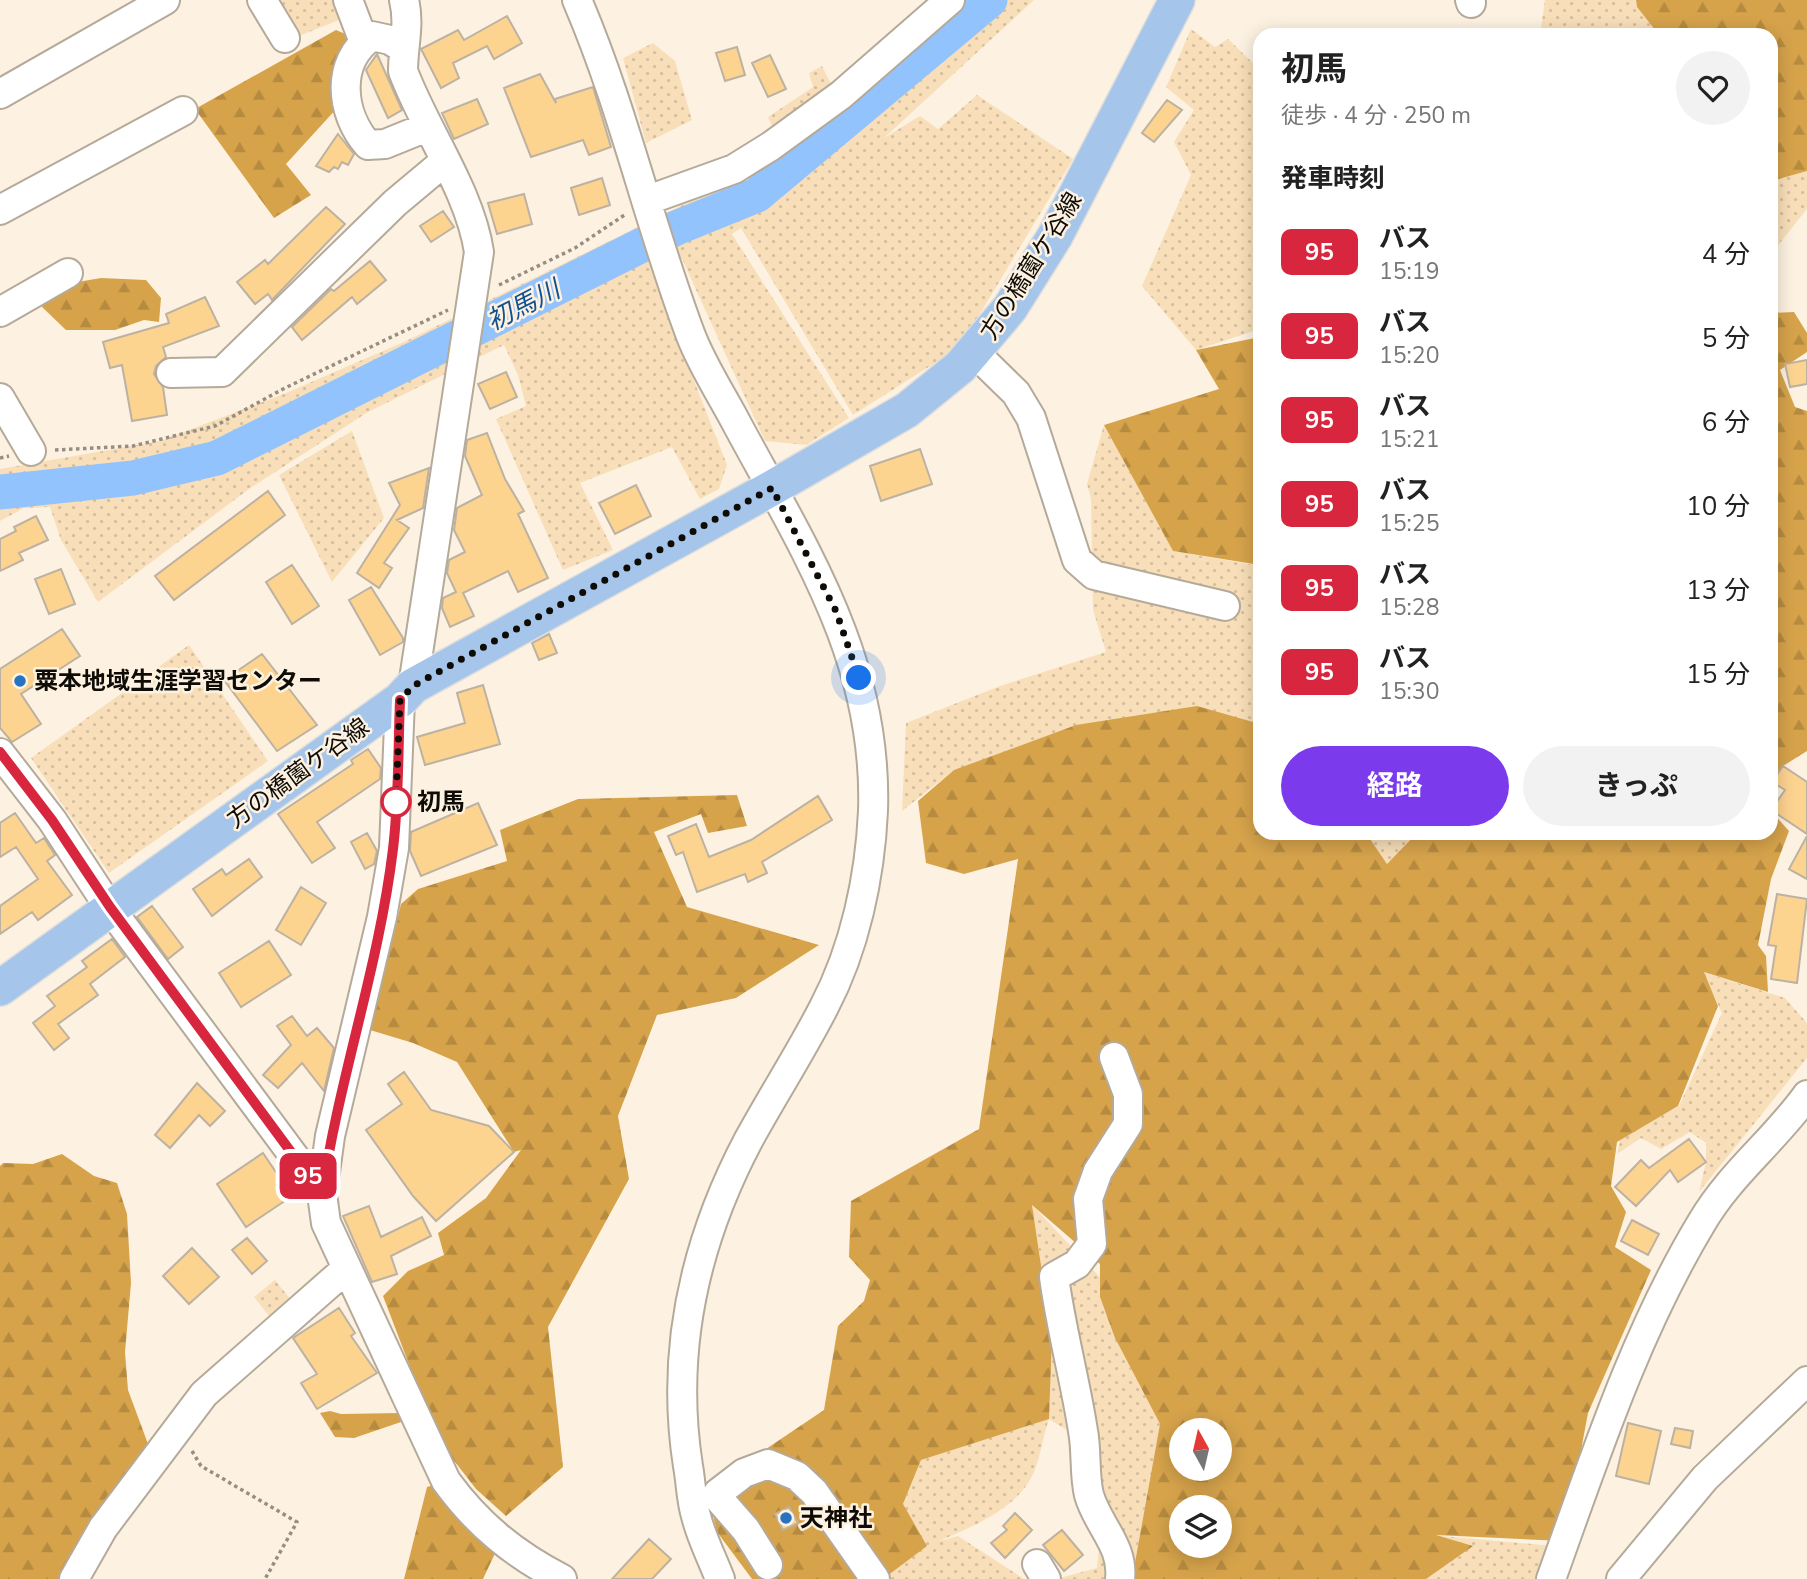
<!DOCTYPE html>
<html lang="ja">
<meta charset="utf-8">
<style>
:root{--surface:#fff;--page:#f2f2f2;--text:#222;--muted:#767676;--accent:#7c3aed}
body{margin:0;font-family:"Nunito Sans","Noto Sans JP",sans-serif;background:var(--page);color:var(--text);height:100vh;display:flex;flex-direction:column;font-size:26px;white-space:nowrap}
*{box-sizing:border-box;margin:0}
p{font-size:23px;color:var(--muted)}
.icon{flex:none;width:38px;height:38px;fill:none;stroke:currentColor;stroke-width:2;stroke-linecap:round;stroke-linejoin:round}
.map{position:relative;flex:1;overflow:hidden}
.sheet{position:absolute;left:1253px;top:28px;width:525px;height:812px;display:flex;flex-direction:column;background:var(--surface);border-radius:21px;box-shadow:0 4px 18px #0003}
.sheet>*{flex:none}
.badge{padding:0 14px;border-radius:10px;font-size:24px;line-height:46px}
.needle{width:46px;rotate:352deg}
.buttons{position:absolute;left:1169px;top:1418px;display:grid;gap:14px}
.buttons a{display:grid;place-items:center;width:63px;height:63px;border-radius:50%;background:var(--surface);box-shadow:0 4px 18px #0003;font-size:35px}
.you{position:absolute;width:35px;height:35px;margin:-18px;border:5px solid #fff;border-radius:50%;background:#1a73e8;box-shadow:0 0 0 10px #1a73e833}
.map>.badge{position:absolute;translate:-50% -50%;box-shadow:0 0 0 4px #fff}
h2{padding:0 28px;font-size:26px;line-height:63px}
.round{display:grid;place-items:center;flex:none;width:74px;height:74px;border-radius:37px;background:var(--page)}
.summary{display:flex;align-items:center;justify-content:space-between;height:119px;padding:0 28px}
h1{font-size:33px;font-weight:700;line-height:52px}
.action{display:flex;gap:14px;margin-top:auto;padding:14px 28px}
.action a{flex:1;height:80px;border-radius:42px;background:var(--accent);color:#fff;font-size:28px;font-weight:700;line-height:80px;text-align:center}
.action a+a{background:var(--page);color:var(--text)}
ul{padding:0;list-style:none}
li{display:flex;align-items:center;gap:21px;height:84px;padding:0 28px}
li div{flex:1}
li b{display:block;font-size:26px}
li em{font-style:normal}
li .badge{min-width:77px;font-weight:700;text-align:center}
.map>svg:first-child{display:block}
</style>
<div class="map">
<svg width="1807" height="1579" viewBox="0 0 1807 1579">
<defs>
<pattern id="grass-dots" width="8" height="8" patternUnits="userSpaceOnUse" patternTransform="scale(1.75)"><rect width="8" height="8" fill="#f8dfb9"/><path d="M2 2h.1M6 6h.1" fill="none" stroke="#d3be9e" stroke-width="1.8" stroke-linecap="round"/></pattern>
<pattern id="forest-firs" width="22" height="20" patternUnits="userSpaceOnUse" patternTransform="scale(1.75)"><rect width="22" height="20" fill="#d6a34b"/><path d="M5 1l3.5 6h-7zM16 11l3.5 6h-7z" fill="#b68b40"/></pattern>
</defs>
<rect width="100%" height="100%" fill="#fdf2e1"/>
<path fill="url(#grass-dots)" d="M281 0H345L349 16 299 36Z
M961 0H1034L884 138 920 116 938 129 977 95 1073 159 960 347 853 415 741 228 732 234 849 418 806 445 765 441 682 259 652 273 727 465 719 489 700 499 672 447 580 483 613 550 563 570 496 419 526 406 518 375 504 345 368 412 249 489 98 602 61 540 50 507 24 508 0 521V469L160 441 286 393 406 341 733 180Z
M1545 0H1636L1637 7 1659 35H1540Z
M1191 29 1215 47 1228 39 1260 70V329L1196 350 1142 286 1191 175 1174 142 1194 110 1166 87Z
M653 43 675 61 692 120 646 143 623 58Z
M822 66 836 94 776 135 768 117 813 87 809 73Z
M1807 171V209L1771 254V176L1775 180Z
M1104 425 1173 551 1260 566V728L954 770 902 811 906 723 1000 686 1106 652 1093 610 1091 499 1087 484Z
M352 431 384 518 332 582 279 475Z
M189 645 268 761 109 873 31 758Z
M1366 833H1417L1387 864Z
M1703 972 1785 998 1807 1023V1058L1699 1192 1706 1162V1143L1690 1132 1661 1149 1641 1138 1617 1154 1621 1137 1679 1106 1722 1013Z
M1032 1205 1100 1277V1297L1120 1348 1160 1424 1132 1579H1056L1097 1568 1102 1519 1073 1434 1049 1419C1043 1436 1041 1455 1034 1472 1019 1508 972 1527 939 1541L958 1536 1024 1579H883L903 1504 921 1460 1049 1418 1052 1339Z
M275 1280 291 1300 270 1317 254 1297Z
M1430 1535 1554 1546 1535 1579H1394Z"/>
<path fill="url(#forest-firs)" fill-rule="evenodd" d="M1636 0H1807V171L1775 180 1771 176V35H1659L1637 7Z
M336 30 364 42 338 107 286 164 311 195 274 218 195 109Z
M101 278 146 280 161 298 159 322 144 320 115 330H66L42 307 48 287Z
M1794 312 1807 333V352L1780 370 1795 407 1807 411V751L1783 766 1771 785V313Z
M1260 337V565L1173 551 1104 425 1219 389 1196 350Z
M1197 706 1260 724V833H1366L1387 864 1417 833H1771V811L1789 831 1771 879 1758 945 1766 956 1768 992 1704 972 1718 1006 1678 1106 1617 1142 1611 1186 1626 1212 1615 1247 1651 1270 1588 1413 1564 1541 1436 1535 1473 1546 1426 1579H1132L1160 1424 1115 1338 1100 1297V1264L1032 1205 1052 1339 1049 1419 921 1460 903 1504 927 1546 883 1579H752L717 1532 708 1495 736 1460 763 1451 824 1410 838 1326 864 1301 870 1280 849 1257 851 1201 979 1129 1018 859 964 874 926 863 918 801 954 770 1076 725ZM1181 1430H1220V1468H1181ZM1181 1507H1220V1545H1181Z
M737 795 747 826 708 833 701 814 654 832 687 907 819 945 736 998 657 1015 618 1116 629 1179 548 1327 563 1467 506 1516 476 1489 452 1458 415 1380 383 1296 408 1271 444 1255 438 1233 486 1198 521 1150 514 1152 457 1062 413 1043 370 1030V1000L390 949 401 904 418 889 507 861 500 830 578 799Z
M62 1154 94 1176 117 1183 127 1214 131 1283 125 1352 128 1390 151 1452 74 1579H0V1166L3 1163 33 1164Z
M330 1411 341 1414 400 1413 401 1422 354 1438 335 1437 320 1413Z
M446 1481 498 1547 483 1579H404L427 1487Z"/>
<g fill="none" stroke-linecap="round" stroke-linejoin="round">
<path stroke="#93c3fc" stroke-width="35" d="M0 492 133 478 217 458 676 228 757 195 990 0"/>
</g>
<path fill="#fdd390" stroke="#bdb2a2" stroke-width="2" d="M507 16 522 43 494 59 487 46 453 63 459 78 441 88 421 49 458 30 464 40Z
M737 47 745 75 725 81 716 53Z
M377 54 402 110 388 118 366 70Z
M770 55 786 89 768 97 752 63Z
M540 74 556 103 555 99 593 87 611 147 589 155 583 140 531 157 504 88Z
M477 99 488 124 454 139 442 113Z
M1167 100 1182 110 1154 142 1142 133Z
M338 134 354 154 348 165 342 162 338 169 334 167 329 172 316 166Z
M602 178 610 205 579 215 571 188Z
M524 194 532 224 497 234 488 203Z
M326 207 345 224 272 300 268 294 255 304 237 282 265 260 268 264Z
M443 211 454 227 431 242 420 226Z
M370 261 386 280 357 304 352 297 302 340 292 327 331 289 334 291Z
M205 297 219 326 163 347 166 357 156 366 154 374 163 387 167 415 132 421 122 365 110 368 103 342 169 323 166 314Z
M1807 360V384L1790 387 1785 364Z
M506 372 517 397 490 409 478 384Z
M487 433 505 479 524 511 518 514 548 578 518 592 508 571 463 593 474 616 450 627 442 608 443 598 456 592 447 573 449 560 465 552 454 530 457 508 482 495 465 456 467 440Z
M920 449 932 484 881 501 870 466Z
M429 468 423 508 397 520 409 528 384 563 392 568 379 588 357 573 400 505 389 483Z
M636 485 651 516 615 534 599 503Z
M268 491 285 515 174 600 155 576Z
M36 516 48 540 19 553 23 560 0 571V539L16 531 14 527Z
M292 565 319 606 292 624 266 582Z
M61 569 75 604 49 614 35 579Z
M371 587 403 638V642L380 655 349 600Z
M62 629 80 656 21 694 41 724 12 742 0 728V669Z
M549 634 557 653 539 660 532 643Z
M262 654 317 725 277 751 224 680Z
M483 685 500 744 425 765 417 737 465 723 457 693Z
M368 749 381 768 380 779 317 822 335 848 312 863 278 814 353 764 351 760Z
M1783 766 1807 782V834L1771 810 1785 790 1772 782Z
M818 796 832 820 762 862 767 873 748 882 745 874 697 892 683 852 676 855 668 836 696 824 709 857 751 840Z
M478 803 497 845 421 876 410 851 411 832Z
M15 813 36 843 44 838 55 855 47 861 72 895 38 920 32 912 0 934V906L38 879 16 847 0 857V823Z
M367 833 377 851 374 864 365 869 351 842Z
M1807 836V879L1789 869Z
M249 859 262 877 212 916 193 889 222 869 226 875Z
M301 887 326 903 301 945 276 930Z
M1777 894 1807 899 1797 983 1771 979 1776 946 1768 945Z
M152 906 183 947 168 959 137 917Z
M112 939 125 957 90 984 98 995 58 1024 69 1038 54 1050 33 1023 55 1006 47 996 87 967 82 961Z
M269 941 291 975 241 1007 219 973Z
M292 1016 307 1036 317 1028 334 1048 324 1091 302 1063 278 1088 263 1075 291 1045 277 1026Z
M404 1072 431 1110 489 1126 514 1152 436 1221 413 1196 366 1130 402 1104 388 1084Z
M197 1083 225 1111 210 1126 199 1115 170 1148 155 1135Z
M1689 1139 1706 1162 1678 1182 1670 1170 1636 1206 1615 1187 1641 1160 1649 1168Z
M263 1153 292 1196 246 1227 217 1184Z
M369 1206 381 1237 422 1217 431 1236 391 1256 397 1274 372 1282 343 1216Z
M1632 1220 1659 1234 1648 1255 1621 1241Z
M247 1238 267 1261 252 1274 232 1250Z
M192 1248 219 1277 189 1304 163 1276Z
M339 1308 355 1333 351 1336 377 1373 317 1409 301 1383 317 1374 293 1338Z
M1628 1423 1661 1431 1649 1484 1616 1476Z
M1675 1428 1693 1431 1690 1448 1671 1444Z
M789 1507 798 1523 783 1530 775 1514Z
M1015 1513 1032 1530 1005 1558 991 1543 1007 1530 1003 1526Z
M1062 1530 1083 1555 1064 1571 1043 1545Z
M649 1539 671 1559 652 1579H612Z"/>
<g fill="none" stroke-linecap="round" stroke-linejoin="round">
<defs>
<path id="minor" d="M262 0 285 38
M348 0 364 42
M404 0C410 24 403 47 403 71 425 130 470 191 479 252L413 686
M577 0C624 109 649 225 691 336 703 367 723 397 738 426 806 552 878 662 873 811 870 877 855 948 824 1007 801 1052 773 1095 749 1139 695 1241 670 1351 688 1466 691 1482 691 1500 696 1516 701 1537 712 1558 720 1579
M1470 0 1471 3
M403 48 390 40 372 36C335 62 340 113 368 145L385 144 427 127
M0 94 165 0
M648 200 734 169 771 146 841 95 950 0
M0 210 183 111
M0 312 68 273
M975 353 1016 393 1031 418 1077 560 1094 575 1225 606
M171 373 222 372 395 203 444 162
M0 398 31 451
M400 700 394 848 382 917 330 1136 322 1194 326 1223 446 1481C478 1525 514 1554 562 1579
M0 753 52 820 109 907 322 1194
M1114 1057 1128 1094V1124L1098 1171 1088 1199 1092 1244 1077 1264 1054 1277C1061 1329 1075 1379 1083 1431 1087 1451 1084 1475 1089 1495 1098 1526 1124 1546 1120 1579
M1037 1564 1046 1579
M768 1565 746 1530 719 1499 718 1493 744 1473 768 1464 797 1476 814 1492 875 1579
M74 1579 103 1528 204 1394 346 1269
M1551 1579C1595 1457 1635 1333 1702 1222 1730 1174 1775 1140 1807 1095
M1621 1579 1705 1478 1807 1381"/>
<path id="major" d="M0 988 400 700 413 686 772 488 907 410 960 367 1010 308 1055 236 1177 0"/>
</defs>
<use href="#minor" stroke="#b5aa9a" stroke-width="32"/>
<use href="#major" stroke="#dddddc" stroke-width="38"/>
<path stroke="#968e82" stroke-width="3.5" stroke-dasharray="3.5 3.5" stroke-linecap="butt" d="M499 285 575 248 626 214
M55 450 133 446 215 426 285 388 448 310
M0 458 9 456
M192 1451 201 1466 297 1522 265 1579"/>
<use href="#minor" stroke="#fff" stroke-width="28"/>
<use href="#major" stroke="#a5c5ea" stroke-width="35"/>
</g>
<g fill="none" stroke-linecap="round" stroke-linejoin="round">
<defs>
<path id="line" d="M0 752 52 820 110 907 322 1194C339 1078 379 966 393 849 399 800 398 749 400 700"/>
</defs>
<use href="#line" stroke="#fff" stroke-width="16"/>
<use href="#line" stroke="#d7263d" stroke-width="10"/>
<path stroke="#0f0c07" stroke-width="7" stroke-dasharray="0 12.6" d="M396 802 400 700 413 686 772 488 836 611 859 678"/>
</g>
<g fill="#2772c2" stroke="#fdf2e1" stroke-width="2.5">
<circle cx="20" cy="681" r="7"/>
<circle cx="786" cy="1518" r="7"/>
</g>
<circle fill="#fff" stroke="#d7263d" stroke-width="3.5" cx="396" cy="802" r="14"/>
<g text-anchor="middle" stroke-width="5" stroke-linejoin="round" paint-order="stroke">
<g font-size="24" fill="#0f0c07" stroke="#fdf2e1">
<text transform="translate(1031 266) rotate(-58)" y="8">方の橋薗ケ谷線</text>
<text transform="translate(298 773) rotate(-36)" y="8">方の橋薗ケ谷線</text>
</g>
<g font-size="24" font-weight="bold" fill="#0f0c07" stroke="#fdf2e1" text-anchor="start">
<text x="34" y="689">粟本地域生涯学習センター</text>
<text x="800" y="1526">天神社</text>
</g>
<g font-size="24" font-weight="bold" fill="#0f0c07" stroke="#fdf2e1" text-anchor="start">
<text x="417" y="810">初馬</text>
</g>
<g font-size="26" font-style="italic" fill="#12508f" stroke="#fdf2e1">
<text transform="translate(523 305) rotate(-27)" y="9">初馬川</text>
</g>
</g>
</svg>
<div class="buttons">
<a><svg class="needle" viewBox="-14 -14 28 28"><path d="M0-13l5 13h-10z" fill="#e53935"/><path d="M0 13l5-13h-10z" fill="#767676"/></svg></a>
<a><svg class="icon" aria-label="layers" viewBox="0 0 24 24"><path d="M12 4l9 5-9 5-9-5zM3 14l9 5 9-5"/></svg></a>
</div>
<div class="you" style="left:859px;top:678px"></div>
<b class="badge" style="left:308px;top:1176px;background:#d7263d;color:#fff">95</b>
<section class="sheet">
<div class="summary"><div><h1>初馬</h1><p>徒歩 · 4 分 · 250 m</p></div><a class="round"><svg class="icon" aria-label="heart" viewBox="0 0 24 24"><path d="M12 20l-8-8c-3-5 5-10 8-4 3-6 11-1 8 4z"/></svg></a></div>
<h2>発車時刻</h2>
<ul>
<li><span class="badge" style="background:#d7263d;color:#fff">95</span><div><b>バス</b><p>15:19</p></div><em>4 分</em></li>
<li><span class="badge" style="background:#d7263d;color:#fff">95</span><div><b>バス</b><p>15:20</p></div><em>5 分</em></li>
<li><span class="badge" style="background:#d7263d;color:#fff">95</span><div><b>バス</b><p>15:21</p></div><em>6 分</em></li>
<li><span class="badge" style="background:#d7263d;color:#fff">95</span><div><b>バス</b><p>15:25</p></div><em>10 分</em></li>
<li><span class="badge" style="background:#d7263d;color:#fff">95</span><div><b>バス</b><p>15:28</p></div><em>13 分</em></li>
<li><span class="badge" style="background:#d7263d;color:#fff">95</span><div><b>バス</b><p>15:30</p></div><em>15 分</em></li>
</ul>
<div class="action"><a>経路</a><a>きっぷ</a></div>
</section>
</div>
